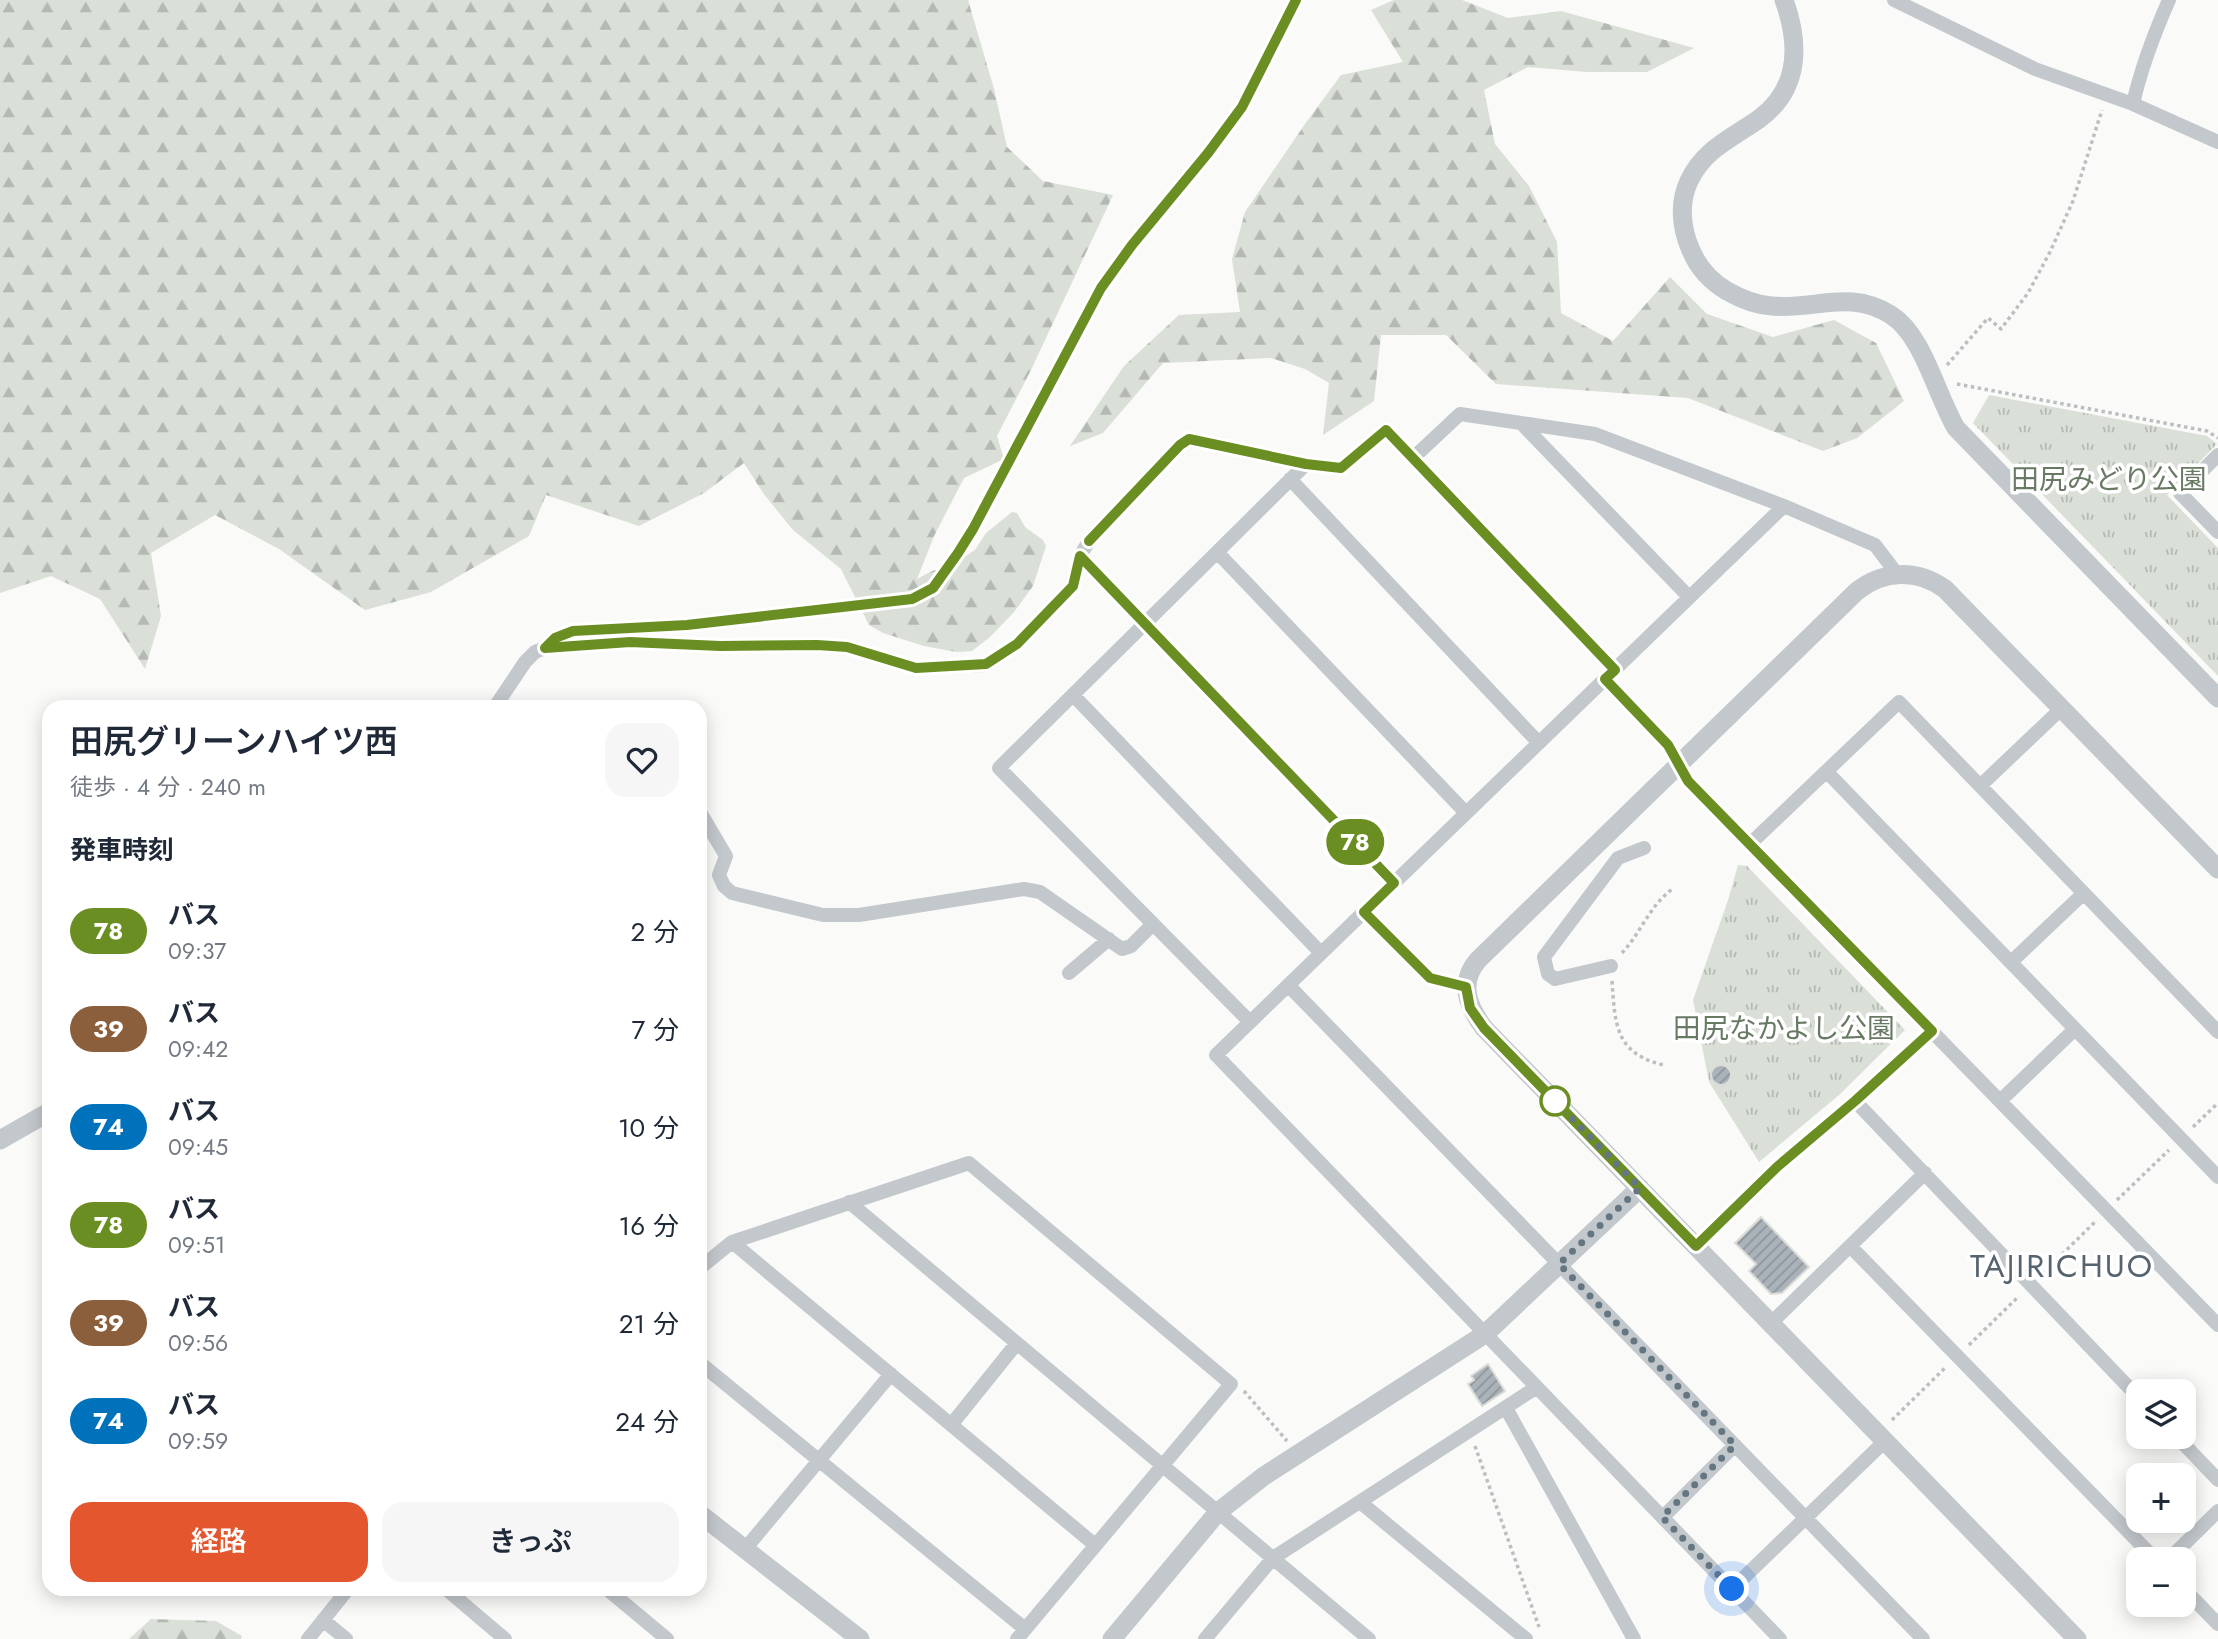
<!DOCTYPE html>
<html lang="ja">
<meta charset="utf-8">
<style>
:root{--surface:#fff;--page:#f6f6f7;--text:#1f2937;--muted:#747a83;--accent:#e4572e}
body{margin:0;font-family:Jost,"Noto Sans JP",sans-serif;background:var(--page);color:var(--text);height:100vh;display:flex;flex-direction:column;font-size:26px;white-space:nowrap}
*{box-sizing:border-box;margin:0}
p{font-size:23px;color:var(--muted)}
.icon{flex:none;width:38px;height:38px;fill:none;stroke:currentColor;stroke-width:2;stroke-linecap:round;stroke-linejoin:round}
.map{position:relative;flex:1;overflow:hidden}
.sheet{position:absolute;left:42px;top:700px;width:665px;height:896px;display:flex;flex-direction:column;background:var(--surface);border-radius:21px;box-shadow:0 4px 18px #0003}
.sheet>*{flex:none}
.badge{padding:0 14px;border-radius:23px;font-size:24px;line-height:46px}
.tools{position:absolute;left:2126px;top:1379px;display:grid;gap:14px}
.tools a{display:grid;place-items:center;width:70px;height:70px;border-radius:14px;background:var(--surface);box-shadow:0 4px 18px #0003;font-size:35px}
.you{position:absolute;width:35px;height:35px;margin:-18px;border:5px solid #fff;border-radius:50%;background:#1a73e8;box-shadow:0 0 0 10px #1a73e833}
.map>.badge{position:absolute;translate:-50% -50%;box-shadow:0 0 0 4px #fff}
h2{padding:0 28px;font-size:26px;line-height:63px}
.round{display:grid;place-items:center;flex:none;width:74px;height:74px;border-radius:21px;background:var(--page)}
.head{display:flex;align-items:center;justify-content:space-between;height:119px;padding:0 28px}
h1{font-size:33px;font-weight:600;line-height:52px}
.button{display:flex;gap:14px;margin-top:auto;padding:14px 28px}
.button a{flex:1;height:80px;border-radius:21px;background:var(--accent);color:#fff;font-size:28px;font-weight:600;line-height:80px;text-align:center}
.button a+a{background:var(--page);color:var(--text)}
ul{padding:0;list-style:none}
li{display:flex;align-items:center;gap:21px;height:98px;padding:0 28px}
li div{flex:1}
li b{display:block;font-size:26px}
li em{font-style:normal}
li .badge{min-width:77px;font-weight:700;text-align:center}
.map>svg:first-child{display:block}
</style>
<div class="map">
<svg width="2218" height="1639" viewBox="0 0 2218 1639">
<defs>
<pattern id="forest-firs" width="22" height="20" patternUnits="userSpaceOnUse" patternTransform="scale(1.75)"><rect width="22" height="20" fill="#dadfd7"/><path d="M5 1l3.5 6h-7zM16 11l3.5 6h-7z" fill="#b4b9b4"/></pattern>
<pattern id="park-tufts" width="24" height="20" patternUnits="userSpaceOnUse" patternTransform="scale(1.75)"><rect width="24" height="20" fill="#dadfd7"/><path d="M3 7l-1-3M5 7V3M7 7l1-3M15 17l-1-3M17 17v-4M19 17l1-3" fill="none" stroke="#b4b9b4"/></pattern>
<pattern id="building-hatch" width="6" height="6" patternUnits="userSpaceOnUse" patternTransform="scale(1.75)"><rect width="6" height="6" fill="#aab3b9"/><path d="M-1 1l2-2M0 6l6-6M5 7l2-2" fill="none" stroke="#8e969c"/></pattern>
</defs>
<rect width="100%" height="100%" fill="#fafaf8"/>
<path fill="url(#forest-firs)" d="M0 0H968L994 89 1007 147 1043 181 1113 195 1031 370 997 436 1004 459 964 478 934 536 917 579 932 571 949 567 975 550 986 533 1012 512 1017 513 1025 527 1043 540 1046 546 1033 586 1014 612 990 637 972 651 956 652 924 646 883 633 869 625 841 569 793 530 763 493 744 463 704 493 639 526 546 495 529 536 431 592 365 610 279 549 215 515 151 553 161 616 145 669 100 599 51 576 0 593Z
M1394 0H1462L1508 18 1561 11 1694 48 1647 72H1587L1528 67 1484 90 1495 144 1529 186 1557 242 1561 313 1613 341 1670 277 1707 314 1773 337 1834 320 1876 343 1904 401 1857 438 1823 451 1688 398 1496 384 1446 335H1381L1374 401 1323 435 1329 383 1305 369 1271 358 1163 363 1103 433 1070 446 1124 366 1179 315 1240 312 1232 259 1245 212 1305 124 1341 75 1403 62 1371 10Z
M151 1619 216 1621 242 1636 241 1639H129Z"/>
<path fill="url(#park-tufts)" d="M1989 395 2207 436 2217 444 2167 495 2218 548V676L1973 423Z
M1738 865 1747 866 1905 1030 1839 1095 1759 1162 1709 1082 1693 1000 1728 900Z"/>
<path fill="url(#building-hatch)" stroke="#dcdcda" stroke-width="2" d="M1711 1075a10 10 0 1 1 20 0a10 10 0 1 1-20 0Z
M1761 1217 1809 1267 1782 1293 1771 1294 1749 1271 1756 1264 1735 1243Z
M1488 1364 1505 1391 1482 1406 1468 1384 1474 1380 1471 1376Z"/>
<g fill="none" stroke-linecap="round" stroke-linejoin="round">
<path stroke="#bbbfc2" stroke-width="3.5" stroke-dasharray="3.5 3.5" stroke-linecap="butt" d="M1947 365 1988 318 2001 329 2028 293 2050 252 2073 201 2102 110
M1957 384 2207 431 2218 438
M1622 953C1641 933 1650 904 1674 888
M1612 981C1615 1024 1615 1054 1664 1065
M2193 1127 2218 1103
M2117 1200 2169 1150
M2042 1274 2097 1220
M1969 1345 2019 1296
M1244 1391 1287 1441
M1892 1420 1946 1367
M1475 1446 1539 1627"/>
<path stroke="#c3c8cc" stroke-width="14" d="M1894 0 2035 69 2133 104 2218 142
M2133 104C2141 68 2154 34 2169 0
M1521 423 1595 434 1784 506 1875 545 1897 574
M2218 455 2180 493 2218 532
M1413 458 1460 414 1521 423 1689 597
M1290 479 1539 743
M1217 552 1466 813
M1080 556 1394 883
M545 648 555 638 573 631 687 625 912 599 933 588 958 553 973 529 1101 288 1132 245 1208 153 1242 107 1296 0
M1605 679 1668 745 1688 781 2218 1325
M1073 695 1321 953
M495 707 525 662 535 652 545 648 563 646 630 642 720 646 817 645 847 647 916 668 986 665 1017 644 1073 586 1080 556 1089 541 1179 445 1189 439 1306 464 1341 468 1386 430 1615 669
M1827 772 2218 1177
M1980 786 2062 708
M700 812 726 856 719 875 724 886 732 893 823 915H859L1024 889 1040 892 1122 949 1131 946 1153 924
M1750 844 1899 702 2218 1032
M1364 912 1430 978 1466 987
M2011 962 2084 893
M1611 966 1555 979 1548 974 1544 957 1618 858 1644 848
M1069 973 1109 939
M1288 985 1923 1639
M1250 1022 999 768 1306 464
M1855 1101 2138 1397
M2000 1101 2075 1029
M849 1202 1369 1639
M732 1242 1095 1545
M1696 1246 1777 1167 1855 1101 1932 1031
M1850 1246 2155 1559
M700 1268 732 1242 969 1163 1231 1384 1017 1639
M1771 1323 1925 1173
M700 1363 1025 1629
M1506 1408 1634 1639
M951 1425 1017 1343
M2177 1437 2218 1480
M1360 1502 1526 1639
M1663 1517 1735 1445
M745 1549 891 1374
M2169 1559 2218 1511
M446 1589 505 1639
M607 1589 667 1639
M1732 1589 1885 1441
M2184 1589 2218 1624
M323 1620 346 1639
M308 1639 348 1589
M1205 1639 1273 1558 1537 1387
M1780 1639 1216 1055 1784 506"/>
<path stroke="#c3c8cc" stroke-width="19" d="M1784 0C1800 44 1800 89 1759 119 1732 138 1704 149 1689 181 1679 202 1681 227 1690 248 1697 266 1710 281 1727 291 1741 299 1756 305 1772 306 1815 310 1850 289 1891 315 1923 335 1936 394 1956 428L2218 698
M0 1140 49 1112
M700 1514 860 1639
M1112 1639 1218 1512 1264 1476 1485 1334 1640 1188
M2077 1639 1484 1028C1468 1007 1458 983 1478 960L1857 591C1884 570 1917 569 1945 589L2218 869"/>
</g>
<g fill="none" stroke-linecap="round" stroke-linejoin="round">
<defs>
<path id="line" d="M1089 541 1180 445 1189 439 1306 464 1341 468 1386 430 1615 670 1605 679 1668 745 1688 781 1932 1031 1855 1101 1777 1167 1696 1246 1484 1028 1470 1008 1466 987 1430 978 1364 912 1394 883 1080 556 1073 586 1017 644 986 664 916 668 847 647 817 645 720 646 630 642 545 648 555 638 573 631 687 625 912 599 933 588 958 553 973 529 1101 288 1132 245 1208 153 1242 107 1296 0"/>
</defs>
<use href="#line" stroke="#fff" stroke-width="16"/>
<use href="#line" stroke="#6b8e23" stroke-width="10"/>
<path stroke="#657683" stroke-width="7" stroke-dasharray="0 12.6" d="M1555 1101 1640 1188 1559 1264 1735 1445 1662 1517 1732 1589"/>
</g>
<circle fill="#fff" stroke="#6b8e23" stroke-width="3.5" cx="1555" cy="1101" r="14"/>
<g text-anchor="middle" stroke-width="7" stroke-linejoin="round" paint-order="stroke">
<g font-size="28" fill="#687a64" stroke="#fff">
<text x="2109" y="489">田尻みどり公園</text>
<text x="1784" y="1038">田尻なかよし公園</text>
</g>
<g font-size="32" letter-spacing="2" fill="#57646e" stroke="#fff">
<text x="2062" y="1277">TAJIRICHUO</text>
</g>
</g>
</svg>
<div class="tools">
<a><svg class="icon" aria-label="layers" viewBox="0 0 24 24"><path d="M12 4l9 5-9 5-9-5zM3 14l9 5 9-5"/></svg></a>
<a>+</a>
<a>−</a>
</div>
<div class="you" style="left:1732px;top:1589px"></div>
<b class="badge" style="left:1355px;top:842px;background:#6b8e23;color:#fff">78</b>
<section class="sheet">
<div class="head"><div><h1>田尻グリーンハイツ西</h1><p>徒歩 · 4 分 · 240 m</p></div><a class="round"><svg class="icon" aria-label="heart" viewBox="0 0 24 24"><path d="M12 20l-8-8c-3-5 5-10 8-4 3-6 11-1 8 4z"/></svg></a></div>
<h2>発車時刻</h2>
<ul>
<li><span class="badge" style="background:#6b8e23;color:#fff">78</span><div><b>バス</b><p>09:37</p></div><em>2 分</em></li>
<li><span class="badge" style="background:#8b5e3c;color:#fff">39</span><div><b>バス</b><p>09:42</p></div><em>7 分</em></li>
<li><span class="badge" style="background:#0072bc;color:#fff">74</span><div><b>バス</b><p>09:45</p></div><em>10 分</em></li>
<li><span class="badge" style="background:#6b8e23;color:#fff">78</span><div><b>バス</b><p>09:51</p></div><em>16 分</em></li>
<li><span class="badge" style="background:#8b5e3c;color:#fff">39</span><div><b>バス</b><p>09:56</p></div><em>21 分</em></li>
<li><span class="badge" style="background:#0072bc;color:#fff">74</span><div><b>バス</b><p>09:59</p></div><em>24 分</em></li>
</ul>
<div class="button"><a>経路</a><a>きっぷ</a></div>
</section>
</div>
